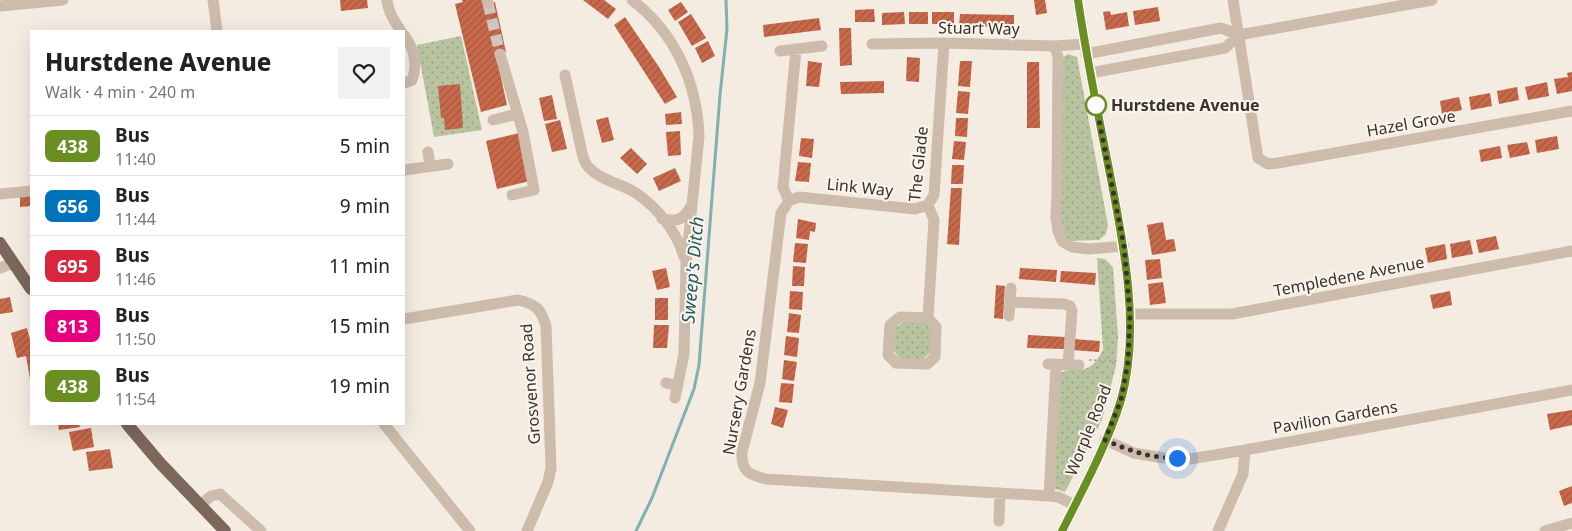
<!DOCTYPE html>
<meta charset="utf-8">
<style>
:root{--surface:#fff;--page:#f2f2f2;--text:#222;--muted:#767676;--line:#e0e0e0}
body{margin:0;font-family:"Noto Sans",sans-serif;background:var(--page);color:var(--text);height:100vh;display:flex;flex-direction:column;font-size:19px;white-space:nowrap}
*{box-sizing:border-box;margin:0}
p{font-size:16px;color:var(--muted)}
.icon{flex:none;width:28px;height:28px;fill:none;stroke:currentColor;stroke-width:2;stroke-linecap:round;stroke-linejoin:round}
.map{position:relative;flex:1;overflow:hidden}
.sheet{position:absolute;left:30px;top:30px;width:375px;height:395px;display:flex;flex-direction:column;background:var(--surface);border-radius:0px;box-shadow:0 5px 20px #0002}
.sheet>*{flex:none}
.badge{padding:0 10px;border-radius:8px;font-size:18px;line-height:32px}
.you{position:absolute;width:25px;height:25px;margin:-12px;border:4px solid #fff;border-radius:50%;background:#1a73e8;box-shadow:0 0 0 8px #1a73e833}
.map>.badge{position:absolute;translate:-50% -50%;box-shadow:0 0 0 2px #fff}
.round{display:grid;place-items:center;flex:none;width:52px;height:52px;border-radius:0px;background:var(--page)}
.overview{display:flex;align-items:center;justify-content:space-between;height:85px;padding:0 15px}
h1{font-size:24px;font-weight:800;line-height:38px}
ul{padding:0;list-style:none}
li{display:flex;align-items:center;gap:15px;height:60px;padding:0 15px;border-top:1px solid var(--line)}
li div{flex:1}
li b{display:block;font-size:19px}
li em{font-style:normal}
li .badge{min-width:55px;font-weight:700;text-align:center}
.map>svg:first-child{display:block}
</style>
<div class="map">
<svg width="1572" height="531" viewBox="0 0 1572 531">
<defs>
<pattern id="grass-dots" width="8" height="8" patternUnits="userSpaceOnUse" patternTransform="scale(1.25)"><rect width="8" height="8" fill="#b8c4a0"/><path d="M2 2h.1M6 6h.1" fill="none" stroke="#97a083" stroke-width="1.8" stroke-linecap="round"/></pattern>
<pattern id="building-hatch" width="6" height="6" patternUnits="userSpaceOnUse" patternTransform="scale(1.25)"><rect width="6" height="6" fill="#c8694b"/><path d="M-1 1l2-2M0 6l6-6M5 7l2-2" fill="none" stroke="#a4573f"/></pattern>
</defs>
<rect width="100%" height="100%" fill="#f4ebe1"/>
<path fill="url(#grass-dots)" d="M461 36 482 130 434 137 417 45Z
M1068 54 1077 57 1108 225 1106 234 1099 240 1072 241 1066 238 1061 228 1062 58Z
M1097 258 1105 259 1113 267 1118 336 1116 366 1102 420 1065 492 1055 489 1051 480 1056 377C1068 365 1074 373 1087 368 1094 366 1099 357 1103 350Z
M904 322H925L931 327V352L922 360 900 359 893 350 894 329Z"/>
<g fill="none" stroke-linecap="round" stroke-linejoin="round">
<path stroke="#7fb0b2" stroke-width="3" d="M636 531 652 498 694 389 699 365 720 95 727 29 726 0"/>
</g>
<path fill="url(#building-hatch)" d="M340 0H367L368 8 341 11Z
M462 0H482L483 4 495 2 506 52 496 55 507 105 481 112 455 4 463 2Z
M583 0H604L616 9 608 19Z
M1034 0H1045L1047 13 1036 15Z
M681 2 688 12 675 21 668 10Z
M1158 7 1160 21 1135 25 1133 11Z
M874 9 875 22H855V10Z
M1110 11 1111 15 1127 12 1129 26 1106 30 1103 12Z
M904 12 905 24 882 25V13Z
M909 12H928V24H909Z
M932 12H954V24H932Z
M691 14 706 38 692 46 678 22Z
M960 14 1014 15V27L959 26Z
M625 17 659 67 677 97 665 104 614 25Z
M819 18 821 30 764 37 763 25Z
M839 28H851L852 65 840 66Z
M708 41 715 56 702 63 695 48Z
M907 57 920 58 919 82 906 81Z
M808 61 822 63 819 87 806 86Z
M960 61H972L970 87 958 86Z
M1027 62H1039L1040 128H1027Z
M1572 72V91L1557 94 1554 79 1568 77 1567 73Z
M884 81V93L841 94 840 82Z
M1547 82 1549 96 1528 100 1525 87Z
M460 84 463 128 445 130 444 118H441L438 86Z
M1517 87 1519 100 1499 104 1497 91Z
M958 91 970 92 968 114 956 113Z
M1490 93 1492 106 1471 110 1469 97Z
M552 95 557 119 544 121 539 98Z
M1459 97 1462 110 1442 114 1440 101Z
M681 112 682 124 666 125 665 114Z
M608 117 614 140 602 143 596 120Z
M956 118H968L967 137 955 136Z
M560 120 567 149 552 152 545 124Z
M680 131 681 155 668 156 666 132Z
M519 133 530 181 497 189 486 141Z
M1557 136 1559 149 1537 153 1535 140Z
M801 138 814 139 812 158 799 156Z
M954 141 966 142 964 160 952 159Z
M1527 142 1530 154 1510 158 1507 145Z
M1500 146 1502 158 1481 162 1479 150Z
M631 148 647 164 637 174 620 158Z
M798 162 811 163 809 182 795 181Z
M952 165H964L963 184H951Z
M675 168 681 181 659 191 653 178Z
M951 188H962L959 245 947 244Z
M31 194V206L20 207V195Z
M798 219 816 223 815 232 810 231 809 240 796 238Z
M1163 222 1166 240 1174 239 1176 251 1152 255 1147 225Z
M1496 236 1499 249 1479 253 1476 240Z
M1470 240 1473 254 1452 258 1450 244Z
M795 243 808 244 806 263 793 262Z
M1445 244 1447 259 1428 263 1425 248Z
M1160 259 1162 278 1147 280 1145 260Z
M793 266 805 267 804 286H792Z
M666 268 670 287 657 290 652 271Z
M1020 268 1057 270 1056 282 1019 279Z
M1061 271 1096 273 1095 285 1060 282Z
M1163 282 1166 303 1150 305 1148 284Z
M996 285 1005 286 1003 319 994 318Z
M790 291 803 292 802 310 789 309Z
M1450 291 1452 305 1433 309 1430 295Z
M10 297 13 312 0 314V299Z
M655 298H668V320H655Z
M789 313 801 315 799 333 787 332Z
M654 325H669L667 348H653Z
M27 328 31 344 30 379 26 356 17 358 11 333Z
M1028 335 1065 337 1064 349 1027 348Z
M786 336 799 338 797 357 784 355Z
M1073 339 1100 341 1099 352 1072 350Z
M784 360 797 362 794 381 782 379Z
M781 383 794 384 792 403 779 402Z
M775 407 788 410 783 428 771 424Z
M1572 410V425L1550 430 1547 414Z
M58 424H79L80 427 59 430Z
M91 428 94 447 73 451 69 432Z
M110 449 113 468 89 471 86 452Z
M1572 486V503L1564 506 1559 491Z"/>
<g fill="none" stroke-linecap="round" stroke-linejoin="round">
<path stroke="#cfc6bd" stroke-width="11" stroke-dasharray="11 5.5" stroke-linecap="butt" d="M488 3 500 54"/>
<path stroke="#b9a596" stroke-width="2" stroke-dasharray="2.5 2.5" stroke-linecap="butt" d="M1089 360 1117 361"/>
<path stroke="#cdbbac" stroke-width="11" d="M213 0 217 31
M387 0C388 12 395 22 401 31
M487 0 488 3
M632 0C675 33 697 82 699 136L686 264 684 354 675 398
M1233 0 1258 158 1268 164 1278 163 1572 111
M0 6 63 0
M404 35C414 48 418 65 412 80L404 83
M872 44 944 43 1055 46 1084 44
M1055 46 1058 57 1057 192 1056 218 1058 231 1062 241 1072 247 1089 249 1124 246
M796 50 783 187 789 201 781 213 760 383 742 452C741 471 749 475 766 479L1049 496 1058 497 1075 505
M780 51 822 46
M500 54 523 132 534 190 512 195
M1086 54 1221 28 1239 35 1432 0
M1090 73 1225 48 1239 35
M565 75 582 153C583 156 584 161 586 164 597 180 621 183 636 193 658 208 677 232 684 257
M493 120 517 114
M428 152 430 166
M404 170 448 164
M0 194 31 191
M789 201 799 197 915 209 928 205
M662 219C678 222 683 220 691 206
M0 268 13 263
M1010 302 1011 288
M1130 314H1232L1572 251
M1009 316 1010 302 1064 304 1070 306 1072 311 1068 365
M928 318 900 317 890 325 888 355 896 363 927 364 935 357 936 327 928 318 934 220 928 205 934 195 944 43
M404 319 518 300C536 304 541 309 546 326L551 468 548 482 527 531
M1048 364 1079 365
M666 383 678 386
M384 424 470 531
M1105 440 1134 453 1164 458 1190 459 1245 450 1572 390
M1049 496 1056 365
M200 505 211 496 220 494 261 531
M999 521 1000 493
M1062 531C1082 491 1108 443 1121 400 1142 327 1122 237 1108 164 1097 109 1086 55 1078 0
M1218 531 1243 474 1245 450
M1545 531 1572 523"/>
<path stroke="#7d675c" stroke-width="12" d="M0 243 31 289
M127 424 160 463 225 531"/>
</g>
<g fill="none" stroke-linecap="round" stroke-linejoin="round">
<defs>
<path id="line" d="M1062 531C1082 491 1108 443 1121 400 1142 327 1122 236 1108 164 1097 109 1086 55 1078 0"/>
</defs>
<use href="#line" stroke="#fff" stroke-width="11"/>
<use href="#line" stroke="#6b8e23" stroke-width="8"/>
<path stroke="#3b302b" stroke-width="5" stroke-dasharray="0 9" d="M1096 105 1124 246 1130 314 1128 362 1121 400 1105 440C1131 451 1149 458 1177 458"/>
</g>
<circle fill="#fff" stroke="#6b8e23" stroke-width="2.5" cx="1096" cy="105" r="10"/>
<g text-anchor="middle" stroke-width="4" stroke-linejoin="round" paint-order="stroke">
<g font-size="16" fill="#3b302b" stroke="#fbf5ee">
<text transform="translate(979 28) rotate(1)" y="6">Stuart Way</text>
<text transform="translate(1411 123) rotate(-10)" y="6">Hazel Grove</text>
<text transform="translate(918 164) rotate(-84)" y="6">The Glade</text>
<text transform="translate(860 187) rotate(6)" y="6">Link Way</text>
<text transform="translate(1349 276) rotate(-11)" y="6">Templedene Avenue</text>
<text transform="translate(530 384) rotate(-94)" y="6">Grosvenor Road</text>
<text transform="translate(739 392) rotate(-80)" y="6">Nursery Gardens</text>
<text transform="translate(1335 417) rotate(-10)" y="6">Pavilion Gardens</text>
<text transform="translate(1088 430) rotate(-68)" y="6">Worple Road</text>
</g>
<g font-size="16" font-weight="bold" fill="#3b302b" stroke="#fbf5ee" text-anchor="start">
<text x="1111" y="111">Hurstdene Avenue</text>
</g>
<g font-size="18" font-style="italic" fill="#1f5a5e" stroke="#fbf5ee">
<text transform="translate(693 270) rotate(-85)" y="6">Sweep's Ditch</text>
</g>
</g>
</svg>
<div class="you" style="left:1177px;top:458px"></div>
<section class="sheet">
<div class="overview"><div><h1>Hurstdene Avenue</h1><p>Walk · 4 min · 240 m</p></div><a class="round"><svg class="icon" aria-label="heart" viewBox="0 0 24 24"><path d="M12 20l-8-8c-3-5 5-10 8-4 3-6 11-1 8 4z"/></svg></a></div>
<ul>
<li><span class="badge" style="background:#6b8e23;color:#fff">438</span><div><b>Bus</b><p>11:40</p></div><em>5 min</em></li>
<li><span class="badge" style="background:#0072bc;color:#fff">656</span><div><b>Bus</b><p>11:44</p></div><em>9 min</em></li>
<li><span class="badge" style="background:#d7263d;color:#fff">695</span><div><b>Bus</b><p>11:46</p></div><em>11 min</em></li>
<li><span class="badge" style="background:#e6007e;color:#fff">813</span><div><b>Bus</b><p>11:50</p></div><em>15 min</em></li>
<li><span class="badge" style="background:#6b8e23;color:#fff">438</span><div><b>Bus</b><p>11:54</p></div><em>19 min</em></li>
</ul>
</section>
</div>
